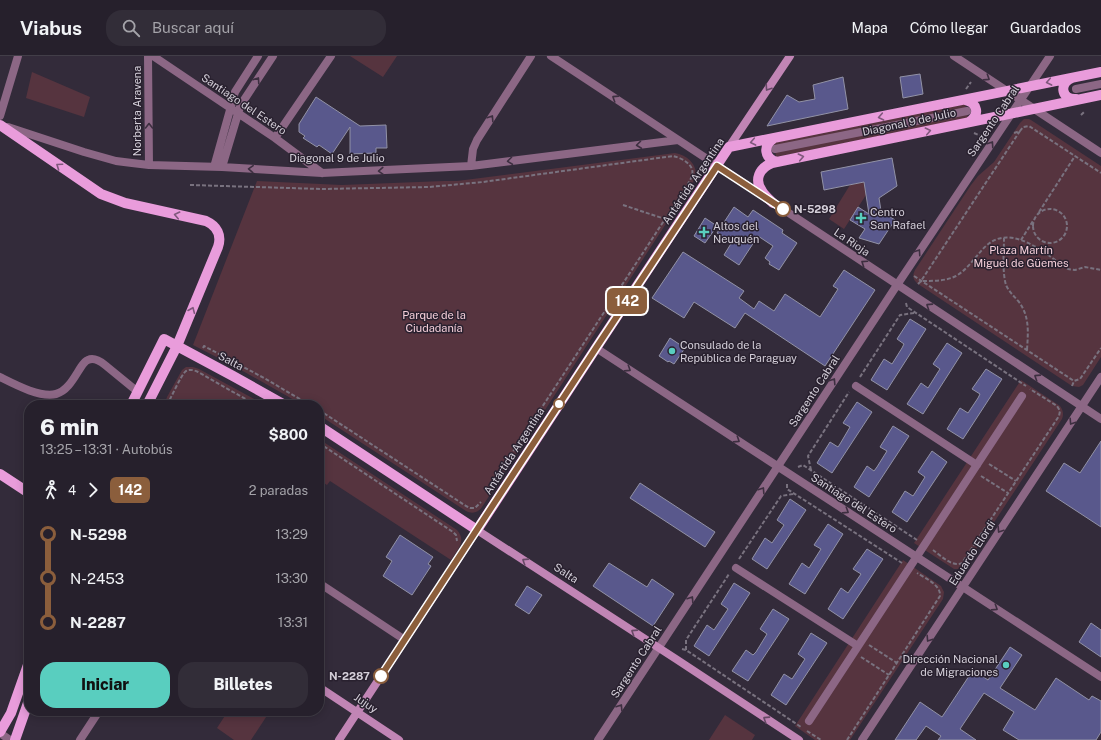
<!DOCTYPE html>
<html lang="es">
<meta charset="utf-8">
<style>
:root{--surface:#26202c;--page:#322d38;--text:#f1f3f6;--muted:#a4a3a9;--line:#423e48;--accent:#59cebf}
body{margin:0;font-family:"Public Sans",sans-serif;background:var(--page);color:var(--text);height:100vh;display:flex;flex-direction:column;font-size:15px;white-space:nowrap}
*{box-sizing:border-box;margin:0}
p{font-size:13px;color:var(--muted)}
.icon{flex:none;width:22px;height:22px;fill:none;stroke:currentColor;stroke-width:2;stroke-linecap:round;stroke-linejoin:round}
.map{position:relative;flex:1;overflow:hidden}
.details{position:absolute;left:24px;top:344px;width:300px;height:316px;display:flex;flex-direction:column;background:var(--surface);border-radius:16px;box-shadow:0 2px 10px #0003,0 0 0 1px var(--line)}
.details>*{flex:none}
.badge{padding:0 8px;border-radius:6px;font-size:14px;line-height:26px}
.map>.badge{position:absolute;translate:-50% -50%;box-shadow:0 0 0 2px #fff}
.legs{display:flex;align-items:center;gap:6px;height:44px;padding:0 16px;font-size:13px}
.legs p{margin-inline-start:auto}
.headline{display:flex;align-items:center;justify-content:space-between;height:68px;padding:0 16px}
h1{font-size:22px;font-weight:800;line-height:30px}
.primary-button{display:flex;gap:8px;margin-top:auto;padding:8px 16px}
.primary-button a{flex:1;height:46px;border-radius:16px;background:var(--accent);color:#111;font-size:16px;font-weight:800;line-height:46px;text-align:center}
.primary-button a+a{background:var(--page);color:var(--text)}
ul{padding:0 16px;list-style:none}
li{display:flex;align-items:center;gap:14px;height:44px;font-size:15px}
li i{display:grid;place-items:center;width:6px;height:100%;margin:0 5px;background:currentColor}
li i::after{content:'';width:10px;height:10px;margin:-5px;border:3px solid;border-radius:50%;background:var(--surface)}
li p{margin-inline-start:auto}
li:first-child i{background:linear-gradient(#0000 50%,currentColor 0)}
li:last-child i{background:linear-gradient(currentColor 50%,#0000 0)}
header{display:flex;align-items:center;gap:24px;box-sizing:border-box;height:56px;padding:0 20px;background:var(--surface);border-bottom:1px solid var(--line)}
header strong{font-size:19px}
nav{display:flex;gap:22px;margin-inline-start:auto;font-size:14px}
.search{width:280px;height:36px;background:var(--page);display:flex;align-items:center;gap:10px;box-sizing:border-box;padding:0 14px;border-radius:16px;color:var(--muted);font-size:15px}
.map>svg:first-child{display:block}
</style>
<header>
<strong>Viabus</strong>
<div class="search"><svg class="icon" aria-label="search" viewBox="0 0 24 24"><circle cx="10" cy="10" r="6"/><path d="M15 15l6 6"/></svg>Buscar aquí</div>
<nav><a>Mapa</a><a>Cómo llegar</a><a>Guardados</a></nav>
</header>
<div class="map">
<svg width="1101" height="684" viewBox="0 0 1101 684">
<rect width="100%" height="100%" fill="#332b3a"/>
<path fill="#56343f" d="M350 0H397L383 21Z
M32 16 90 41 84 61 26 42Z
M965 48 968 62 776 101 774 85Z
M1024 63H1029L1031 64 1101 110V301L1083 329 1079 331 1072 330 918 228C913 224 912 220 915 214L971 129 978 120 994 106 1020 67Z
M675 97C688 99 699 110 695 123L482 451C478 457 472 458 466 455L319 359V349H303L234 310 193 289 257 125 342 129 444 125H457Z
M864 126 866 139 844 173 829 163 850 129Z
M186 311H193L199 313 265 349H167L166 344 167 341 182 314Z
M1021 324 1060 350C1063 354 1064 358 1062 363L966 509 961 513H954L914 487Z
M319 383 457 474C467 485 457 494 451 504L330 425 327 429 319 424Z
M903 504 941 530 944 536 943 543 850 684H815L795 670Z
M228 655H270L251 684H234L217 672Z
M725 659 755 679 752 684H709Z"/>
<path fill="#59588c" stroke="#9292a6" d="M920 18 923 38 903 42 900 21Z
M843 21 848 53 767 70 787 39 799 46 815 43 813 29Z
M316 41 360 70 386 69 387 92H376V97L350 98V71L332 98 319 89 317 91 303 82 305 80 299 76V68Z
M892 102 897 130 879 142 881 155 895 164 879 188 859 182 865 173 850 164 858 151 869 158 864 126 824 134 821 116Z
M734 151 748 161 753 154 783 174 782 177 797 187 779 214 769 208 770 206 765 202 773 190 758 180 739 209 724 199 732 186 717 177Z
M705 162 717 170 705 187 694 180Z
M683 196 744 235 739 242 754 253 759 245 774 255 785 238 820 261 838 233 833 230 844 214 875 234 825 310 745 257 735 272 694 246 684 262 652 242Z
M910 263 926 273 887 334 871 324 884 303 892 308 902 292 904 288 897 283Z
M670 282 685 292 674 308 669 305 668 306 659 300Z
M947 287 962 297 923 358 907 348 921 327 928 332 938 316 940 313 933 308Z
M986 313 1002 323 963 383 947 373 960 352 968 357 978 342 980 338 972 333Z
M857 346 872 356 832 417 817 407 830 386 838 391 840 388 850 371 843 367Z
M893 370 909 380 869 441 854 431 867 410 874 415 877 411 887 395 880 391Z
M1101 385V471L1046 435 1064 407 1080 417Z
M932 395 947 406 907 466 892 456 905 435 913 440 915 437 925 421 918 416Z
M640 427 715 476 705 491 630 442Z
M790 443 806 454 767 513 752 503 765 482 772 487 784 469 777 464Z
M828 468 843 478 805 538 789 528 802 507 809 512 821 493 814 489Z
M400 479 433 501 428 508 431 510 412 539 383 520 392 505 386 501Z
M867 493 883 503 843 563 828 553 841 532 848 537 861 518 853 513Z
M609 507 647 531 652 523 674 538 653 570 593 530Z
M734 527 750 537 709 600 694 590 707 569 714 574 728 553 721 548Z
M527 530 542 539 529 558 515 549Z
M773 553 789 563 748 625 732 615 746 594 753 599 756 596 767 578 760 573Z
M1091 567 1101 574V601L1079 586Z
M811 577 827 587 786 649 771 639 784 618 792 623 803 606 805 603 798 598Z
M1010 591 1022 599 1000 632 1035 654 1056 622 1089 644 1092 640 1101 645V676L1096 684H1019L1003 674 1014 656 984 637 960 673 976 684H938L941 680 926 670 916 684H895L920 646 942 661 973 614 988 624Z"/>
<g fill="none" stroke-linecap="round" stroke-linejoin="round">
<path stroke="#79727f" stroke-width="2" stroke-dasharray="4 2" stroke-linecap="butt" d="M966 33 971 26
M1081 59 1085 55
M974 77 983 81
M1014 77 1020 75 1023 71 1029 70 1101 117
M190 129 322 133 429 131 483 126 673 100C682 102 695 109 692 119 692 122 689 125 688 128L512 397
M623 149 665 163
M1033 170a17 17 0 1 1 34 0a17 17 0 1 1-34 0Z
M1039 156 1075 100
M1004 182C1004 196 1002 215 1006 229 1009 236 1014 240 1019 246 1030 261 1028 277 1027 294
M1021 184 1033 165
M914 220 1074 325 1080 323 1101 292
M923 225C934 225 946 225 956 220 980 206 984 172 1021 184 1038 190 1053 203 1068 213L1075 214 1085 211 1101 214
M918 228 921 225 1020 75
M906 247 907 251 1026 330
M203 292 204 290 264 322 310 349
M860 321 900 259 914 257
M1072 330 1074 325
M167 349C171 342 181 319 186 315 190 313 194 314 198 316L256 349
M319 354 466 450 470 452H475L481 446
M319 387 453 476 456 479 457 485
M989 408 1016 425
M798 411 803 409 917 484
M811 414 808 400 849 336
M981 420 1008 437
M787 428V433L902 507
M933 494C940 499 953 512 962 507L1059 360 1060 355 1057 350 1030 333
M739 503 781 440 793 438
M869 589 897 607
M682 593 686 594 801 671
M686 594V584L729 518
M861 601 889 619
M807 675 821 684
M847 684 940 540C941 529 925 522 917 517"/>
<path stroke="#8c6785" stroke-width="8" d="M148 0 149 109
M153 0 275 82 322 117
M551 0 1101 363
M954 0 1101 97
M1076 33 1101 28
M0 60 18 0
M8 71 84 96 116 105 132 107 149 109 222 111 322 117 342 116 471 110 678 84
M275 82 331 0
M775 93 967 55
M471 110 473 93 477 84 531 0
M214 111 235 36 258 0
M222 111 240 51 244 44 273 0
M596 292 1101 621
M0 321C14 328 40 342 56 338 68 335 75 320 81 311 83 308 85 305 88 304 94 301 100 305 105 309L138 336
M856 330 977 409
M736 512 858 590
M319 527 405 584
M809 665 1022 340
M0 677 10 684
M80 684 99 655
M598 684 897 229 1050 0
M862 684 1101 321"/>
<path stroke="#c185b5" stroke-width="8" d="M729 91 790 0
M319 631 399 684
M339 684 477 474 676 603 799 684"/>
<path stroke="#e99cdb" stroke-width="10" d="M1072 22C1058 28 1062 44 1076 43
M965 44C978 47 980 59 969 66
M0 69 101 138 125 147 206 165C217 170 222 179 218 191L177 290 147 349
M773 83C763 90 764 102 777 106
M773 147C769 143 765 140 762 135 754 124 759 112 772 107L1101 39
M131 349 164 283 233 320 285 349
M319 370 477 474 596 292 729 91 1101 16
M0 418 29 437
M0 676 11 657 29 606
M15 684 29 644"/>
</g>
<defs><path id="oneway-chevron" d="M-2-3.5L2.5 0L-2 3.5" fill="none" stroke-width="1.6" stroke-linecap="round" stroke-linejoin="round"/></defs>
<g stroke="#3d2f40">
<use href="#oneway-chevron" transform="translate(987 22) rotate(33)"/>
<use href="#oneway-chevron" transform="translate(257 24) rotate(-56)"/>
<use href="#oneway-chevron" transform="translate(615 42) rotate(-147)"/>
<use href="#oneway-chevron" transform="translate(491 62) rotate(-57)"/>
<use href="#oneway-chevron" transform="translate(149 70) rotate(-90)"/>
<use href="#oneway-chevron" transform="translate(991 88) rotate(-56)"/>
<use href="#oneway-chevron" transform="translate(639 89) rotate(173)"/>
<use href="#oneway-chevron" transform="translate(510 105) rotate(173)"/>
<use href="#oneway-chevron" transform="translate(251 113) rotate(-177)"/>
<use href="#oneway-chevron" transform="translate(381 115) rotate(177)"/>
<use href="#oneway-chevron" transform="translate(918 196) rotate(-56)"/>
<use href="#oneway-chevron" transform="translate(864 207) rotate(-146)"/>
<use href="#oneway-chevron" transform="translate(929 250) rotate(-147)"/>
<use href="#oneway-chevron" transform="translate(628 313) rotate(33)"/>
<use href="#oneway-chevron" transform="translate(1037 321) rotate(-147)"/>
<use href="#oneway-chevron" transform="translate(833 325) rotate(-57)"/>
<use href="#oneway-chevron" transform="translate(1072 366) rotate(123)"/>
<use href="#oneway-chevron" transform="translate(737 384) rotate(33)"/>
<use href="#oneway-chevron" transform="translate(762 434) rotate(-57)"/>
<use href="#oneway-chevron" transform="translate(846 455) rotate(33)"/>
<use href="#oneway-chevron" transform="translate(1000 474) rotate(123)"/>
<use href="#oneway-chevron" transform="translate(691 543) rotate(-57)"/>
<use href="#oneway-chevron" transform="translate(995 552) rotate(33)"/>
<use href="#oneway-chevron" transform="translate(929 583) rotate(123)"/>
<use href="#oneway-chevron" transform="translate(620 651) rotate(-57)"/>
</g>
<g stroke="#7f587c">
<use href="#oneway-chevron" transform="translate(1049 26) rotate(169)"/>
<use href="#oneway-chevron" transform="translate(881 61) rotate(169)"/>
<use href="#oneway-chevron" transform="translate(928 75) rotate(-12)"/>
<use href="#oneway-chevron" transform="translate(753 86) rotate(169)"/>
<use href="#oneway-chevron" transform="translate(801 101) rotate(-12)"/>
<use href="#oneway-chevron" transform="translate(59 110) rotate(-145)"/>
<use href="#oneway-chevron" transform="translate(177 159) rotate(-168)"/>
<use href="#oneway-chevron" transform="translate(192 254) rotate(-67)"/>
</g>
<g stroke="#664965">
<use href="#oneway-chevron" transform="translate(768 32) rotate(124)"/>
<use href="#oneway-chevron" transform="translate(525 505) rotate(-147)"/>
<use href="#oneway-chevron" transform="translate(634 576) rotate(-147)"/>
<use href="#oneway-chevron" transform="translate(766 663) rotate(-147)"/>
</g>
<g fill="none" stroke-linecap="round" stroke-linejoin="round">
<defs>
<path id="line-1" d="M381 620 596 292 717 110 783 153"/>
</defs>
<use href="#line-1" stroke="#fff" stroke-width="9"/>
<use href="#line-1" stroke="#8b5e3c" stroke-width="6"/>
</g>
<g fill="#fff" stroke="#8b5e3c" stroke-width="2">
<circle cx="783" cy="153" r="7"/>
<circle cx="559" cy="348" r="5"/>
<circle cx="381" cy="620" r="7"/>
</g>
<g fill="#59cebf" stroke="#29212f" stroke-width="1.5">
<path d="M859 156h4v4h4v4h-4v4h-4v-4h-4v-4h4z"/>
<path d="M702 170h4v4h4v4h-4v4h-4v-4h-4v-4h4z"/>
<circle cx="672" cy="295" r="4"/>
<circle cx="1006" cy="609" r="4"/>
</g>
<g text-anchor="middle" stroke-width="3" stroke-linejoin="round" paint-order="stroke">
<g font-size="11" fill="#d4cfd9" stroke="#29212f">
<text transform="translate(244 48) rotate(34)" y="4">Santiago del Estero</text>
<text transform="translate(137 55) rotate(-90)" y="4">Norberta Aravena</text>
<text transform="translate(993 65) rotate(-56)" y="4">Sargento Cabral</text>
<text transform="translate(909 66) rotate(-12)" y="4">Diagonal 9 de Julio</text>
<text x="337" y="106">Diagonal 9 de Julio</text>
<text transform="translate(693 125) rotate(-56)" y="4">Antártida Argentina</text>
<text transform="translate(852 186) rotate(34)" y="4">La Rioja</text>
<text transform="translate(231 305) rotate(28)" y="4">Salta</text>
<text transform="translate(814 335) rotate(-57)" y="4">Sargento Cabral</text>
<text transform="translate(514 395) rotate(-57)" y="4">Antártida Argentina</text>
<text transform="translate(854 447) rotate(33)" y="4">Santiago del Estero</text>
<text transform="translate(972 497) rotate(-57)" y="4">Eduardo Elordi</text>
<text transform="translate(566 517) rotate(33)" y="4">Salta</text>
<text transform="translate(636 606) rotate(-57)" y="4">Sargento Cabral</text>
<text transform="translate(366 647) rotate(34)" y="4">Jujuy</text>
</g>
<g font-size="11" font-weight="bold" fill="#d4cfd9" stroke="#29212f" text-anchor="start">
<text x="794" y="157">N-5298</text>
<text x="370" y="624" text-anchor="end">N-2287</text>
</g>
<g font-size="11" fill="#d4cfd9" stroke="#29212f" text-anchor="start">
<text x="870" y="160">Centro<tspan x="870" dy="13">San Rafael</tspan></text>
<text x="713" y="174">Altos del<tspan x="713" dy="13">Neuquén</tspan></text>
<text x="680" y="293">Consulado de la<tspan x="680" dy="13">República de Paraguay</tspan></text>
<text x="998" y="607" text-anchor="end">Dirección Nacional<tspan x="998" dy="13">de Migraciones</tspan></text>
</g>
<g font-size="11" fill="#f4ced9" stroke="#29212f">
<text x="1021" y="198">Plaza Martín<tspan x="1021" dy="13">Miguel de Güemes</tspan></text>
<text x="434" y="263">Parque de la<tspan x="434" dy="13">Ciudadanía</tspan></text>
</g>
</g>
</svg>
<b class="badge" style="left:627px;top:245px;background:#8b5e3c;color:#fff">142</b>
<section class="details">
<div class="headline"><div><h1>6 min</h1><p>13:25 – 13:31 · Autobús</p></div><b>$800</b></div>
<div class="legs"><svg class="icon" aria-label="walk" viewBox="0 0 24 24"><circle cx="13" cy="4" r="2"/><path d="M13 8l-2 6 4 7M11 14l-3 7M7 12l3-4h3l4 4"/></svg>4<svg class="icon" aria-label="forward" viewBox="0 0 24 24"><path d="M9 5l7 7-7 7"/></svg><b class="badge" style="background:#8b5e3c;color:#fff">142</b><p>2 paradas</p></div>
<ul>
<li><i style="color:#8b5e3c"></i><b>N-5298</b><p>13:29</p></li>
<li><i style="color:#8b5e3c"></i><span>N-2453</span><p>13:30</p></li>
<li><i style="color:#8b5e3c"></i><b>N-2287</b><p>13:31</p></li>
</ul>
<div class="primary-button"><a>Iniciar</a><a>Billetes</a></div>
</section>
</div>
